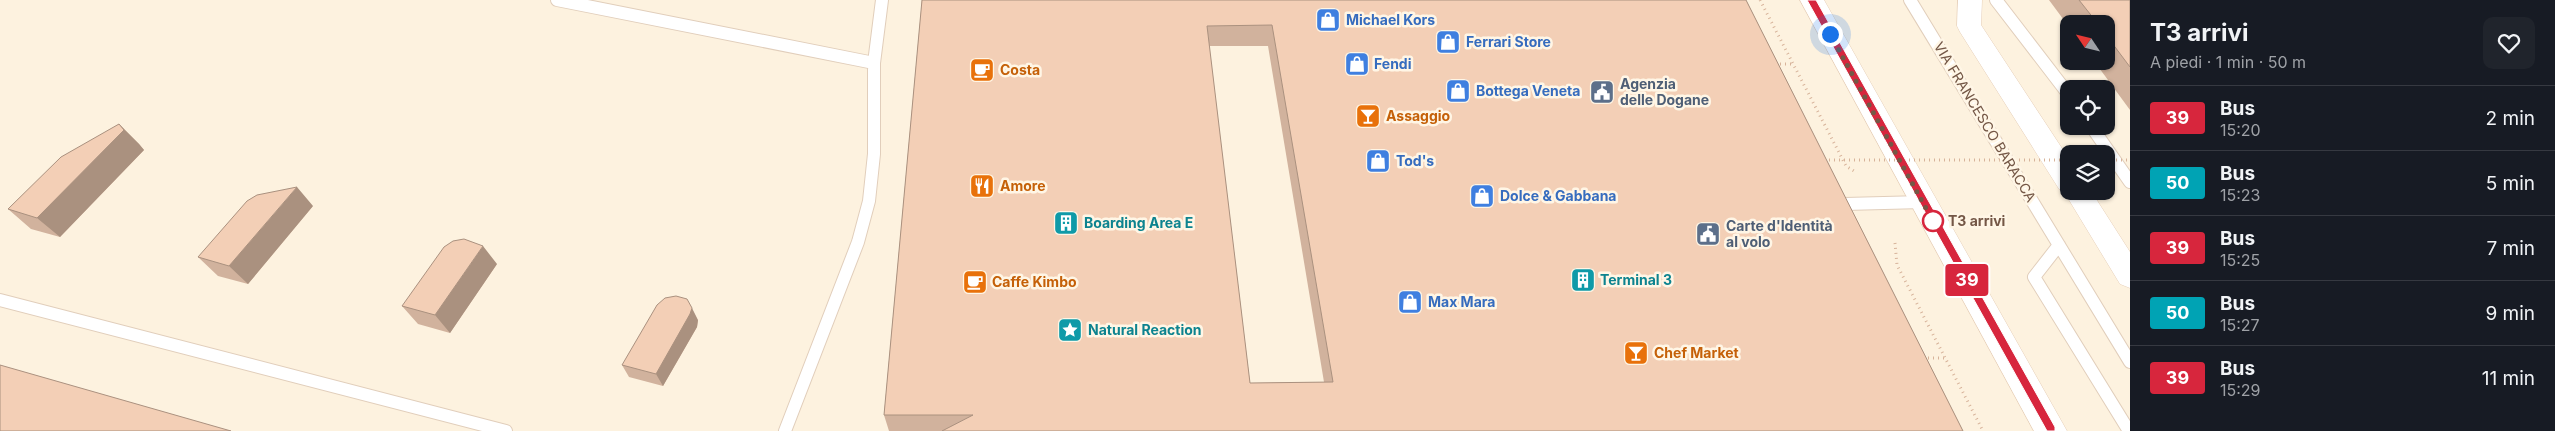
<!DOCTYPE html>
<html lang="it">
<meta charset="utf-8">
<style>
:root{--surface:#171b24;--page:#20242c;--text:#f1f3f6;--muted:#9ea1a6;--line:#363941}
body{margin:0;font-family:Inter,sans-serif;background:var(--page);color:var(--text);height:100vh;display:flex;flex-direction:column;font-size:19px;white-space:nowrap}
*{box-sizing:border-box;margin:0}
p{font-size:16px;color:var(--muted)}
.icon{flex:none;width:28px;height:28px;fill:none;stroke:currentColor;stroke-width:2;stroke-linecap:round;stroke-linejoin:round}
.map{position:relative;flex:1;overflow:hidden}
.sheet{display:flex;flex-direction:column;background:var(--surface);width:425px}
.sheet>*{flex:none}
.badge{padding:0 10px;border-radius:4px;font-size:18px;line-height:32px}
.needle{width:32px;rotate:305deg}
.tools{position:absolute;left:2060px;top:15px;display:grid;gap:10px}
.tools a{display:grid;place-items:center;width:55px;height:55px;border-radius:10px;background:var(--surface);box-shadow:0 1px 4px #0004;font-size:25px}
.you{position:absolute;width:25px;height:25px;margin:-12px;border:4px solid #fff;border-radius:50%;background:#1a73e8;box-shadow:0 0 0 8px #1a73e833}
.map>.badge{position:absolute;translate:-50% -50%;box-shadow:0 0 0 2px #fff}
.round{display:grid;place-items:center;flex:none;width:52px;height:52px;border-radius:10px;background:var(--page)}
.headline{display:flex;align-items:center;justify-content:space-between;height:85px;padding:0 20px}
h1{font-size:24px;font-weight:700;line-height:38px}
ul{padding:0;list-style:none}
li{display:flex;align-items:center;gap:15px;height:65px;padding:0 20px;border-top:1px solid var(--line)}
li div{flex:1}
li b{display:block;font-size:19px}
li em{font-style:normal}
li .badge{min-width:55px;font-weight:700;text-align:center}
main{display:flex;flex:1;min-height:0}
.map>svg:first-child{display:block}
</style>
<main>
<div class="map">
<svg width="2130" height="431" viewBox="0 0 2130 431">
<rect width="100%" height="100%" fill="#fdf2df"/>
<g fill="none" stroke-linecap="round" stroke-linejoin="round">
<defs>
<path id="lane" d="M557 0 874 63
M1910 0 2130 362
M1996 0 2069 95
M2091 126 2130 182
M1845 204 1923 202
M2059 245 2034 277 2129 431
M0 300 506 431
M785 431 858 242 869 201 874 154V63L882 0"/>
<path id="secondary" d="M1800 0H1824L2067 431H2034Z
M1958 0H1982L1981 25 2069 159V191H2091L2130 252V288L2120 284 2063 190 2059 189 1960 32 1957 26Z"/>
</defs>
<use href="#lane" stroke="#e1cebb" stroke-width="14"/>
<use href="#secondary" stroke="#e6cfb9" stroke-width="1"/>
<path stroke="#d7b39a" stroke-width="3" stroke-dasharray="1 4" stroke-linecap="butt" d="M1760 0 1846 166 1857 173
M1775 64H1793
M2078 68 2101 67
M1895 243 1897 265 1983 431
M1923 358H1945"/>
<use href="#lane" stroke="#fff" stroke-width="12"/>
<use href="#secondary" fill="#fff" fill-rule="evenodd"/>
<path stroke="#d7b39a" stroke-width="3" stroke-dasharray="1 4" stroke-linecap="butt" d="M1824 160H2069
M2106 160H2130"/>
</g>
<path fill="#d1b29d" fill-rule="evenodd" d="M922 0H1746L1963 431H889L884 415ZM1209 46H1268L1324 382 1250 383Z
M2049 0H2130V110L2094 61H2106V24H2069V27Z
M119 124 139 144 144 150 60 237 31 229 8 209Z
M313 206 248 284 218 276 198 257Z
M497 264 450 333 418 324 402 306Z
M698 320 697 327 663 386 629 377 622 365Z"/>
<path fill="#aa917f" d="M119 124 139 144 144 150 60 237 37 218Z
M297 187 313 206 248 284 229 266Z
M483 246 497 264 450 333 435 315Z
M692 308 698 320 697 327 663 386 656 374Z"/>
<path fill="#f3cfb6" stroke="#aa917f" fill-rule="evenodd" d="M922 0H1746L1963 431H942L973 415H884ZM1272 25 1333 382 1250 383 1207 26Z
M2079 0H2130V67L2106 35V24H2098Z
M119 124 124 130 37 218 8 209 61 157Z
M297 187 229 266 198 257 247 201 257 195Z
M464 239 483 246 435 315 402 306 444 247 453 241Z
M676 296 687 299 692 308 690 314 656 374 622 365 657 305 665 298Z
M0 365 231 431H0Z"/>
<path fill="#d7263d" stroke="#fff" d="M1807 0H1816L2055 427V431H2047Z"/>
<g fill="none" stroke-linecap="round" stroke-linejoin="round">
<path stroke="#745746" stroke-width="5" stroke-dasharray="0 9" d="M1830 34 1933 221"/>
</g>
<defs>
<symbol id="shop-square" viewBox="-11 -11 22 22"><rect x="-9" y="-9" width="18" height="18" rx="4" fill="#3f7fe0" stroke="#fff6e6"/><path d="M-5-2.5h2.3a2.7 3.5 0 0 1 5.4 0H5L5.5 6h-11ZM-1.5-2.5h3a1.5 2.3 0 0 0-3 0Z" fill="#fff"/></symbol>
<symbol id="cafe-square" viewBox="-11 -11 22 22"><rect x="-9" y="-9" width="18" height="18" rx="4" fill="#e8710a" stroke="#fff6e6"/><path d="M-5.5-4.5H6V0H3Q3 3.5 0 3.5H-2.5Q-5.5 3.5-5.5 0ZM3-3.2v2h1.7v-2ZM-6 4.5H4V6H-6Z" fill="#fff"/></symbol>
<symbol id="civic-square" viewBox="-11 -11 22 22"><rect x="-9" y="-9" width="18" height="18" rx="4" fill="#5c6f8a" stroke="#fff6e6"/><path d="M-.6-6.5H3V-4.5H.6V-3L4-1V1h2V6H-6V1h2V-1L-.6-3ZM-1.2 2.5V6h2.4V2.5Z" fill="#fff"/></symbol>
<symbol id="bar-square" viewBox="-11 -11 22 22"><rect x="-9" y="-9" width="18" height="18" rx="4" fill="#e8710a" stroke="#fff6e6"/><path d="M-6-5H6L.8 .8V4.5H3.5V6h-7V4.5H-.8V.8Z" fill="#fff"/></symbol>
<symbol id="restaurant-square" viewBox="-11 -11 22 22"><rect x="-9" y="-9" width="18" height="18" rx="4" fill="#e8710a" stroke="#fff6e6"/><path d="M-5-6h1v4h1v-4h1v4h1v-4h1v5L-1.5 .5V6h-2V.5L-5-1ZM5-6V6H3V1.5H1.5Q1.5-4 5-6Z" fill="#fff"/></symbol>
<symbol id="building-square" viewBox="-11 -11 22 22"><rect x="-9" y="-9" width="18" height="18" rx="4" fill="#0f9aa8" stroke="#fff6e6"/><path d="M-4-6H4V6H1V3H-1V6H-4ZM-2.5-4.3h1.7v1.8h-1.7ZM.8-4.3h1.7v1.8H.8ZM-2.5-1h1.7V.8h-1.7ZM.8-1h1.7V.8H.8Z" fill="#fff"/></symbol>
<symbol id="sight-square" viewBox="-11 -11 22 22"><rect x="-9" y="-9" width="18" height="18" rx="4" fill="#0f9aa8" stroke="#fff6e6"/><path d="M0-6L1.8-2.2L6-1.7L2.9 1.2L3.7 5.4L0 3.3L-3.7 5.4L-2.9 1.2L-6-1.7L-1.8-2.2Z" fill="#fff"/></symbol>
</defs>
<g fill-rule="evenodd">
<use href="#shop-square" x="1314" y="6" width="28" height="28"/>
<use href="#shop-square" x="1434" y="28" width="28" height="28"/>
<use href="#shop-square" x="1343" y="50" width="28" height="28"/>
<use href="#cafe-square" x="968" y="56" width="28" height="28"/>
<use href="#shop-square" x="1444" y="77" width="28" height="28"/>
<use href="#civic-square" x="1588" y="78" width="28" height="28"/>
<use href="#bar-square" x="1354" y="102" width="28" height="28"/>
<use href="#shop-square" x="1364" y="147" width="28" height="28"/>
<use href="#restaurant-square" x="968" y="172" width="28" height="28"/>
<use href="#shop-square" x="1468" y="182" width="28" height="28"/>
<use href="#building-square" x="1052" y="209" width="28" height="28"/>
<use href="#civic-square" x="1694" y="220" width="28" height="28"/>
<use href="#building-square" x="1569" y="266" width="28" height="28"/>
<use href="#cafe-square" x="961" y="268" width="28" height="28"/>
<use href="#shop-square" x="1396" y="288" width="28" height="28"/>
<use href="#sight-square" x="1056" y="316" width="28" height="28"/>
<use href="#bar-square" x="1622" y="339" width="28" height="28"/>
</g>
<circle fill="#fff" stroke="#d7263d" stroke-width="2.5" cx="1933" cy="221" r="10"/>
<g text-anchor="middle" stroke-width="5" stroke-linejoin="round" paint-order="stroke">
<g font-size="14" font-weight="bold" fill="#366cbe" stroke="#fff6e6" text-anchor="start">
<text x="1346" y="25">Michael Kors</text>
<text x="1466" y="47">Ferrari Store</text>
<text x="1374" y="69">Fendi</text>
<text x="1476" y="96">Bottega Veneta</text>
<text x="1396" y="166">Tod's</text>
<text x="1500" y="201">Dolce &amp; Gabbana</text>
<text x="1428" y="307">Max Mara</text>
</g>
<g font-size="14" font-weight="bold" fill="#c56008" stroke="#fff6e6" text-anchor="start">
<text x="1000" y="75">Costa</text>
<text x="1386" y="121">Assaggio</text>
<text x="1000" y="191">Amore</text>
<text x="992" y="287">Caffe Kimbo</text>
<text x="1654" y="358">Chef Market</text>
</g>
<g font-size="14" font-weight="bold" fill="#4e5e75" stroke="#fff6e6" text-anchor="start">
<text x="1620" y="89">Agenzia<tspan x="1620" dy="16">delle Dogane</tspan></text>
<text x="1726" y="231">Carte d'Identità<tspan x="1726" dy="16">al volo</tspan></text>
</g>
<g font-size="14" fill="#745746" stroke="#fff6e6">
<text transform="translate(1985 122) rotate(59)" y="5">VIA FRANCESCO BARACCA</text>
</g>
<g font-size="14" font-weight="bold" fill="#745746" stroke="#fff6e6" text-anchor="start">
<text x="1948" y="226">T3 arrivi</text>
</g>
<g font-size="14" font-weight="bold" fill="#0d838f" stroke="#fff6e6" text-anchor="start">
<text x="1084" y="228">Boarding Area E</text>
<text x="1600" y="285">Terminal 3</text>
<text x="1088" y="335">Natural Reaction</text>
</g>
</g>
</svg>
<div class="tools">
<a><svg class="needle" viewBox="-14 -14 28 28"><path d="M0-13l5 13h-10z" fill="#e53935"/><path d="M0 13l5-13h-10z" fill="#9ea1a6"/></svg></a>
<a><svg class="icon" aria-label="locate" viewBox="0 0 24 24"><circle cx="12" cy="12" r="6"/><path d="M12 2v4M12 18v4M2 12h4M18 12h4"/></svg></a>
<a><svg class="icon" aria-label="layers" viewBox="0 0 24 24"><path d="M12 4l9 5-9 5-9-5zM3 14l9 5 9-5"/></svg></a>
</div>
<div class="you" style="left:1830px;top:34px"></div>
<b class="badge" style="left:1967px;top:280px;background:#d7263d;color:#fff">39</b>
</div>
<section class="sheet">
<div class="headline"><div><h1>T3 arrivi</h1><p>A piedi · 1 min · 50 m</p></div><a class="round"><svg class="icon" aria-label="heart" viewBox="0 0 24 24"><path d="M12 20l-8-8c-3-5 5-10 8-4 3-6 11-1 8 4z"/></svg></a></div>
<ul>
<li><span class="badge" style="background:#d7263d;color:#fff">39</span><div><b>Bus</b><p>15:20</p></div><em>2 min</em></li>
<li><span class="badge" style="background:#00a3b4;color:#fff">50</span><div><b>Bus</b><p>15:23</p></div><em>5 min</em></li>
<li><span class="badge" style="background:#d7263d;color:#fff">39</span><div><b>Bus</b><p>15:25</p></div><em>7 min</em></li>
<li><span class="badge" style="background:#00a3b4;color:#fff">50</span><div><b>Bus</b><p>15:27</p></div><em>9 min</em></li>
<li><span class="badge" style="background:#d7263d;color:#fff">39</span><div><b>Bus</b><p>15:29</p></div><em>11 min</em></li>
</ul>
</section>
</main>
